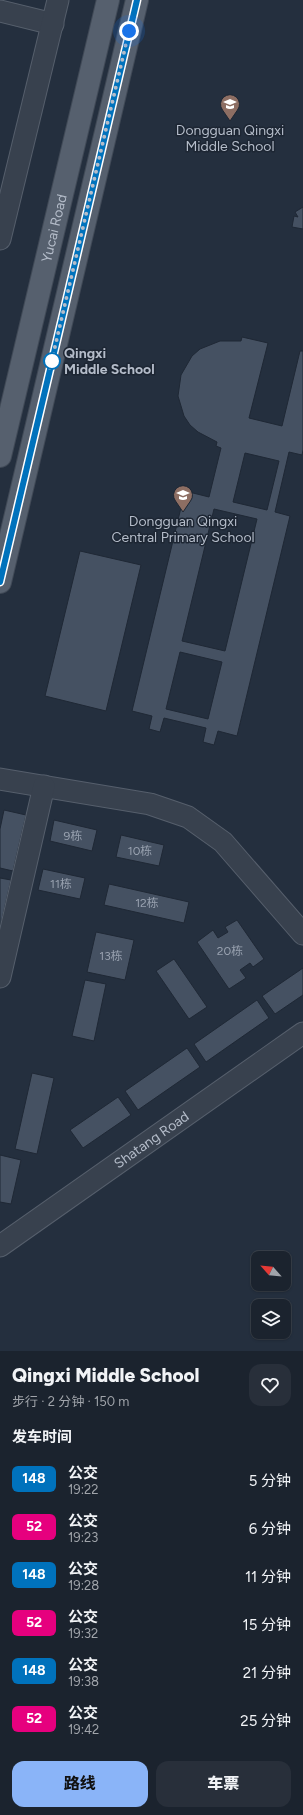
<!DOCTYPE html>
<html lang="zh">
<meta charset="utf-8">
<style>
:root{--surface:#1b232e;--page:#282f3a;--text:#f1f3f6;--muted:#a0a4aa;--line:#39404a;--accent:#8ab4f8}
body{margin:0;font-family:Figtree,"Noto Sans SC",sans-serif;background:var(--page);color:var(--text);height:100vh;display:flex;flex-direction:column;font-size:15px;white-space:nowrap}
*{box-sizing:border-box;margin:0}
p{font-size:13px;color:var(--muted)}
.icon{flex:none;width:22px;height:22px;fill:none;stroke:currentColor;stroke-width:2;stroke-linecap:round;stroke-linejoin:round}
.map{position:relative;height:1351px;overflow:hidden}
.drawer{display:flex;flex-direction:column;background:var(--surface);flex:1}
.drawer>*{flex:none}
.badge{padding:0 8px;border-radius:6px;font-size:14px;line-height:26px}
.needle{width:26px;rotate:297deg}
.tools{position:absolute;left:251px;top:1251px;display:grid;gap:8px}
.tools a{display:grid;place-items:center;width:40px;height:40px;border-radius:8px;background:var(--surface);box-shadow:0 1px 3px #0004,0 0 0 1px var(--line);font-size:20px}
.you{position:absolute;width:20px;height:20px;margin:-10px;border:3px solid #fff;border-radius:50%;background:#1a73e8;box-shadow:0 0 0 6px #1a73e833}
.map>.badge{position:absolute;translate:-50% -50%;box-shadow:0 0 0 2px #fff}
h2{padding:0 12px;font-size:15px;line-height:36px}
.round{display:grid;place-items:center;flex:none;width:42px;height:42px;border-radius:12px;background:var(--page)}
.head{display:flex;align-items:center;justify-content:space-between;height:68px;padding:0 12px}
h1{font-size:19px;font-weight:800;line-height:30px}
.action{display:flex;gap:8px;margin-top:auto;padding:8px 12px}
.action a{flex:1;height:46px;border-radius:12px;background:var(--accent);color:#111;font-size:16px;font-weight:800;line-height:46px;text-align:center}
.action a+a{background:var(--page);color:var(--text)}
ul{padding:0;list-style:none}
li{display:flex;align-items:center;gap:12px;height:48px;padding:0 12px}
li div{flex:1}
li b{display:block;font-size:15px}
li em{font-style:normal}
li .badge{min-width:44px;font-weight:700;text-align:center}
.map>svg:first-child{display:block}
</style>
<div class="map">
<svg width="303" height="1351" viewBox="0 0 303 1351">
<rect width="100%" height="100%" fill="#242f3e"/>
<path fill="#455162" stroke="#1f2835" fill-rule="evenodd" d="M303 207V229L292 227 294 216 298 217 295 212Z
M242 337 268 343 249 418 282 426 300 351H303V450L302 455 289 452 275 512 290 516 237 736 218 731 214 745 203 742 206 728 164 718 160 732 149 729 152 716 132 711 185 491 209 497 221 448 216 446 217 442 198 432 190 425 184 416 178 396 181 375 192 356 200 349 220 341H241ZM245 453 279 461 267 510 233 502ZM214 509 257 519 225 651 182 641ZM180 652 222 662 208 719 166 709Z
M80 551 141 565 106 711 45 696Z
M4 810 26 815 13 871 0 868V829Z
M54 820 97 830 92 851 50 841Z
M121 835 164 845 159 866 116 857Z
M43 869 85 878 80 899 38 890Z
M0 878 11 880 0 928Z
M109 884 189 902 184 923 104 905Z
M237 920 264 959 253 967 250 963 240 970 246 978 229 989 197 942 213 930 218 938 228 932 225 927Z
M96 932 134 940 125 980 87 972Z
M174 959 207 1007 189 1019 156 971Z
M303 968V995L275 1014 262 996Z
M85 980 106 984 94 1041 72 1036Z
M257 1000 269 1018 206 1062 194 1044Z
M187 1048 200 1067 138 1110 125 1091Z
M32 1073 54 1078 37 1154 15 1149Z
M118 1097 131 1115 83 1148 70 1130Z
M0 1155 21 1160 11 1204 0 1202Z"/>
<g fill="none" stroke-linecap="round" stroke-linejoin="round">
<defs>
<g id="minor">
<path d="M0 11 53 24"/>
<path d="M0 239 58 0"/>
<path d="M0 779 150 804 188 817 223 842 303 934"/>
<path d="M0 977 44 786"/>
<path id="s1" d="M0 1246 303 1033"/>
</g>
<g id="major">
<path id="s2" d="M0 456 108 0"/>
<path d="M0 582 137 0"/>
</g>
</defs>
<use href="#minor" stroke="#565f6c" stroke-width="23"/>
<use href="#major" stroke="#414a57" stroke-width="24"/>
<use href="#minor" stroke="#38414e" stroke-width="21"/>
<use href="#major" stroke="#56606e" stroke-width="22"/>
</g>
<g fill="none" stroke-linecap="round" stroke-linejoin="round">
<defs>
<path id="line" d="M0 582 137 0"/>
</defs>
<use href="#line" stroke="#fff" stroke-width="9"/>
<use href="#line" stroke="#0072bc" stroke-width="6"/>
<path stroke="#b4bcc9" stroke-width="4" stroke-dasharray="0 7.2" d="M52 361 50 368 129 31"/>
</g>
<defs>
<symbol id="school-pin" viewBox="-11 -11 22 30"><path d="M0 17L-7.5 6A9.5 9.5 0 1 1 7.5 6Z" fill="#8d6e63" stroke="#1d2633"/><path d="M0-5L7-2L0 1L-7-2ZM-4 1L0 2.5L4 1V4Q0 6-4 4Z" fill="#fff"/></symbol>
</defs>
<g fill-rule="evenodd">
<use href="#school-pin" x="219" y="93" width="22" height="30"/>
<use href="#school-pin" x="172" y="484" width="22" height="30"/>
</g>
<circle fill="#fff" stroke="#0072bc" stroke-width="2" cx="52" cy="361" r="8"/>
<g text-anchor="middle" stroke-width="3" stroke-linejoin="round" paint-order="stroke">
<g font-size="12" fill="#98a1af">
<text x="73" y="840">9栋</text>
<text x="140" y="855">10栋</text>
<text x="61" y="888">11栋</text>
<text x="147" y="907">12栋</text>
<text x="230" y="955">20栋</text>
<text x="111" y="960">13栋</text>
</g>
<g font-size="14" fill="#b4bcc9" stroke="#1d2633">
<text x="230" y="135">Dongguan Qingxi<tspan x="230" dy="16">Middle School</tspan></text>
<text x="183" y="526">Dongguan Qingxi<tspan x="183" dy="16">Central Primary School</tspan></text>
</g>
<g font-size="14" fill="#b4bcc9" stroke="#1d2633">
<text dy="5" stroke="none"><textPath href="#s2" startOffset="234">Yucai Road</textPath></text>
<text dy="5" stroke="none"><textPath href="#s1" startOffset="185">Shatang Road</textPath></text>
</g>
<g font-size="14" font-weight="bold" fill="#b4bcc9" stroke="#1d2633" text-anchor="start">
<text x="64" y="358">Qingxi<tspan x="64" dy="16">Middle School</tspan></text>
</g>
</g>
</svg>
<div class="tools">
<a><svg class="needle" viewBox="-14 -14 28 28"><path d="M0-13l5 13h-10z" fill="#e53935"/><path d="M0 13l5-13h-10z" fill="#a0a4aa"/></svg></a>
<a><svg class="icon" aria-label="layers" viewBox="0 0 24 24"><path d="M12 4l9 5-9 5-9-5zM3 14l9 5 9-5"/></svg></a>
</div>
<div class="you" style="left:129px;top:31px"></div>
</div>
<section class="drawer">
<div class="head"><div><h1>Qingxi Middle School</h1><p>步行 · 2 分钟 · 150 m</p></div><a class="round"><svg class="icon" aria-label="heart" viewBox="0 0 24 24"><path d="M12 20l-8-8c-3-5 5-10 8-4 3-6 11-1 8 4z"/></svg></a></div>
<h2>发车时间</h2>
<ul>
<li><span class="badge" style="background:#0072bc;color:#fff">148</span><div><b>公交</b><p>19:22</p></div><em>5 分钟</em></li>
<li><span class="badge" style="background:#e6007e;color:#fff">52</span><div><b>公交</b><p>19:23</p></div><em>6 分钟</em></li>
<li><span class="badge" style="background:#0072bc;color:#fff">148</span><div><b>公交</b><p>19:28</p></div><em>11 分钟</em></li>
<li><span class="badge" style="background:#e6007e;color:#fff">52</span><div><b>公交</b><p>19:32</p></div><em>15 分钟</em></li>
<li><span class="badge" style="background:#0072bc;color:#fff">148</span><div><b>公交</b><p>19:38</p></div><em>21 分钟</em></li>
<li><span class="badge" style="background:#e6007e;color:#fff">52</span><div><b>公交</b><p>19:42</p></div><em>25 分钟</em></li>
</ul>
<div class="action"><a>路线</a><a>车票</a></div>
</section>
